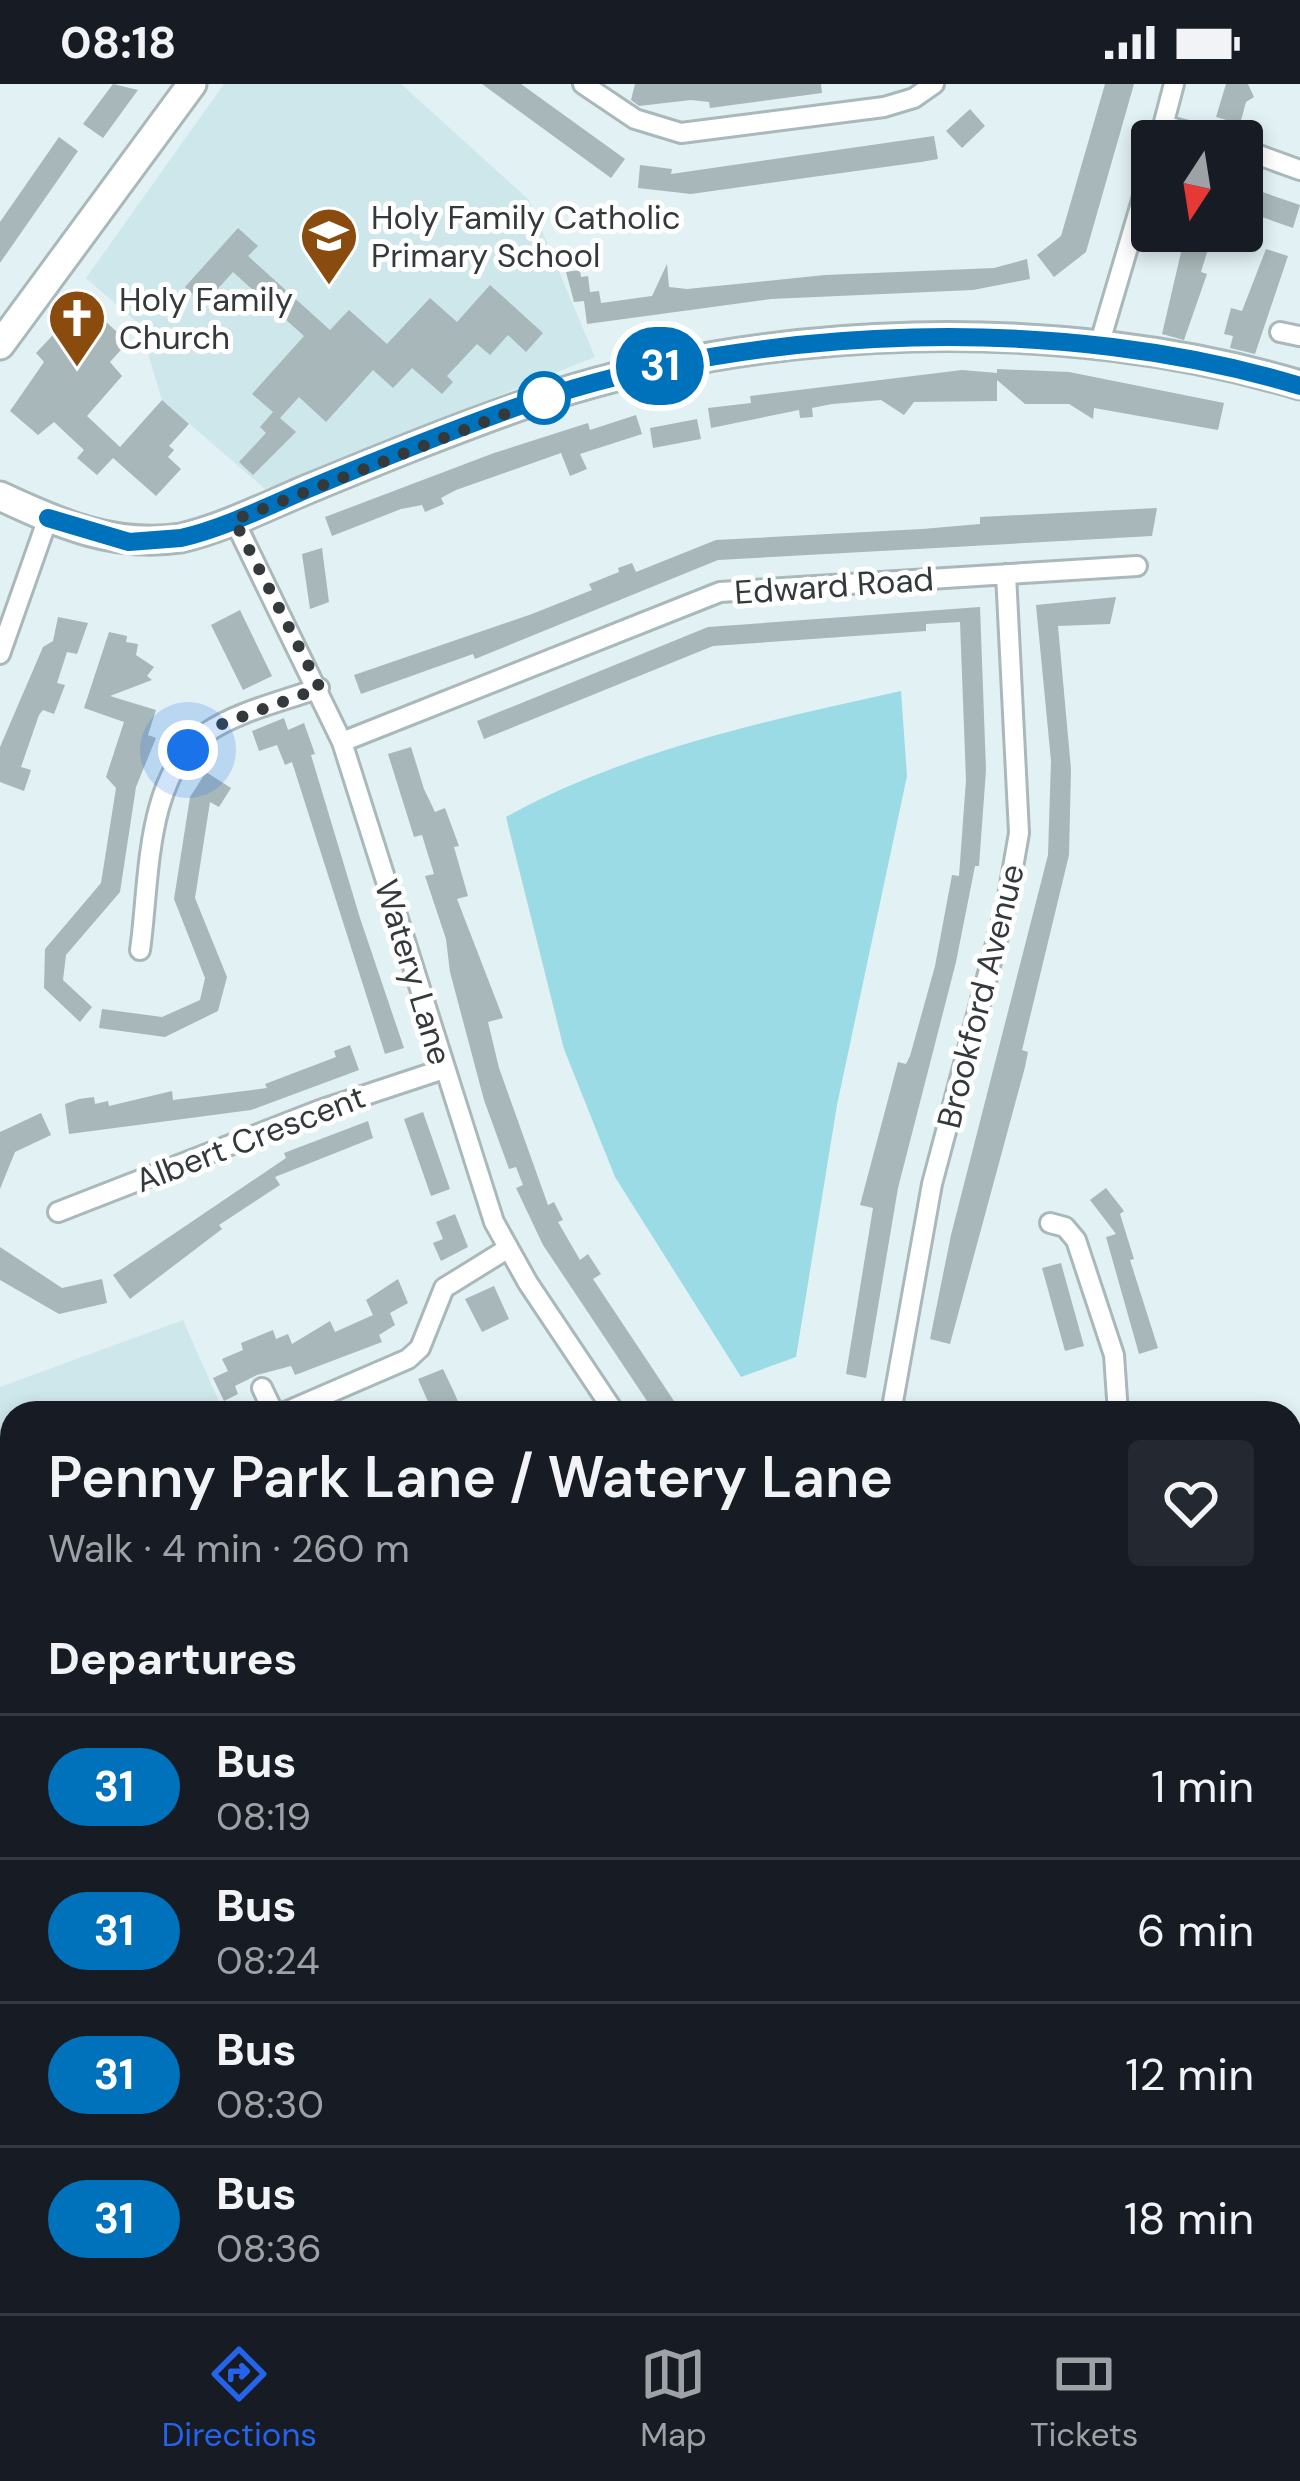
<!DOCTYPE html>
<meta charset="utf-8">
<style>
:root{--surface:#171b24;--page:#242831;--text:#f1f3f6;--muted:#9ea1a6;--line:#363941;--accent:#2563eb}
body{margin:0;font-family:"DM Sans",sans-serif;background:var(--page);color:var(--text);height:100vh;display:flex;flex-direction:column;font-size:45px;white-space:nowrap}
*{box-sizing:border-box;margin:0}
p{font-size:39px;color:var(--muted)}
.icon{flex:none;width:66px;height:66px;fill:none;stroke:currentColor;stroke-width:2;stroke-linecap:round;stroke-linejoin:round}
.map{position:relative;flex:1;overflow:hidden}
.drawer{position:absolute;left:0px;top:1317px;width:1302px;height:912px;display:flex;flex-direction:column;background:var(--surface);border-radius:36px 36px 0 0;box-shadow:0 6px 18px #0003}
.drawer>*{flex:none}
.badge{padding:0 24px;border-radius:39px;font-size:42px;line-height:78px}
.needle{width:78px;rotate:192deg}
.buttons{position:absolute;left:1131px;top:36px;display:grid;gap:24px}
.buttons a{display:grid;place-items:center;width:132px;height:132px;border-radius:12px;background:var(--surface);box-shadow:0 6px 18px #0003;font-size:60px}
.you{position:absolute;width:60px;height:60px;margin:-30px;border:9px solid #fff;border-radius:50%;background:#1a73e8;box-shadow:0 0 0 18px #1a73e833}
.map>.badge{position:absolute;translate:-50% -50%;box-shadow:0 0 0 6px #fff}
h2{padding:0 48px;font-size:45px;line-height:108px}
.round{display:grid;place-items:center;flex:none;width:126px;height:126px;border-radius:12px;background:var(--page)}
.summary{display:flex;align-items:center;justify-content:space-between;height:204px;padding:0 48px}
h1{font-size:57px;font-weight:600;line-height:90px}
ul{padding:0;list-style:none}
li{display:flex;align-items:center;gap:36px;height:144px;padding:0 48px;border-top:3px solid var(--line)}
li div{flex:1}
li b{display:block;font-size:45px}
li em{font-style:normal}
li .badge{min-width:132px;font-weight:700;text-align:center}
.status{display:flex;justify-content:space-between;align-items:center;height:84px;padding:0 60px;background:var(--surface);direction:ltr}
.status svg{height:33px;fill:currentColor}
.tabs{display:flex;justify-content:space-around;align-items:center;height:168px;border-top:3px solid var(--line);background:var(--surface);font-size:33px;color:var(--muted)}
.tabs a{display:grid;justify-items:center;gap:6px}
.tabs .on{color:var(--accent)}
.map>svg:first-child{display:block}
</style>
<div class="status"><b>08:18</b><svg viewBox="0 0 49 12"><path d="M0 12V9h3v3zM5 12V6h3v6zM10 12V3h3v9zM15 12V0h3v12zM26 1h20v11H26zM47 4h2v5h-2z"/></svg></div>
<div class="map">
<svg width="1300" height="2229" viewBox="0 0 1300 2229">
<rect width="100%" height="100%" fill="#e2f1f4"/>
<path fill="#cee7eb" d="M224 0H401L529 116 595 273 265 405 162 316 139 240 86 194Z
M183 1236 224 1329H12V2217H537L501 2229H0V1303Z"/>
<path fill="#9bdbe5" d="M901 607 907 692 837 1021 796 1273 741 1293 615 1093 564 965 506 733C627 666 767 637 901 607Z
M0 1965 12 1968V2143L0 2196Z
M537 2217H976V2229H501Z"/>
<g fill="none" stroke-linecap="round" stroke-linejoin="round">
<path stroke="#61a2ad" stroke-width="6" d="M1290 1669H1300"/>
</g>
<path fill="#a8b7b9" d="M113 0 138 6 103 54 83 40Z
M482 0H521L625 75 611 94Z
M635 0H821L822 9 710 24 709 18 691 16 639 22 631 16Z
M1105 0H1134L1086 168 1054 193 1037 171 1061 152Z
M1226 0H1248L1254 13 1246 18 1240 40 1216 33Z
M970 25 985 42 962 64 946 47Z
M934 52 938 75 921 78 691 110 638 104 640 81 672 85 671 90Z
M59 53 78 67 0 179V138Z
M1242 101 1300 121 1293 144 1242 126Z
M238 144 258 162 248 172 330 246 349 226 387 260 430 214 457 238 490 201 543 249 526 268 508 251 490 271 477 260 447 292 453 298 442 310 412 284 393 304 373 286 326 338 299 313 280 334 296 348 253 391 239 378 266 349 260 343 273 328 252 310 304 252 233 188 204 220 185 203Z
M1186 147H1211L1212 152 1201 188 1207 190 1184 256 1162 250Z
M1266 165 1288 172 1255 270 1230 264 1233 252 1224 250 1231 224 1242 227Z
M1027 175 1030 195 973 206 771 215 587 240 584 217 574 218 566 188 580 186 581 193 588 192 590 208 599 207 601 219 652 212 667 180 669 203 687 205 825 191 994 184Z
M84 218 128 258 110 278 122 292 87 332 120 363 162 316 189 340 169 362 174 366 168 373 181 385 156 412 113 374 97 391 77 374 84 366 54 338 38 351 10 327 44 278 36 269Z
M997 285 1069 288 1224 319 1218 346 1094 324 1093 335 1069 320H1025L997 296Z
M962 286 997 289V317L914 318 904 331 881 316 832 320 812 324 813 333 800 334 799 326 711 344 708 324 751 319 750 312Z
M636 331 642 350 580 370 587 385 570 392 561 369 456 406 441 414 444 420 425 428 422 421 401 425 332 452 325 433 494 369 588 339 590 346Z
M697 335 701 355 653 364 650 344Z
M1157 424 1152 452 718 476 475 575 473 570 361 610 354 591 532 530 592 506 589 500 619 488 618 484 632 479 636 488 716 456 922 445 980 440V433Z
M322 464 329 518 310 525 302 470Z
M1116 513 1110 540 1058 542 1071 685 1069 771 1022 966 1028 968 1025 983 950 1260 930 1255 951 1151 1048 771 1051 677 1036 521Z
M980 523 986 686 979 782H975L956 878 898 1104 866 1294 846 1290 873 1124 860 1121 898 978 906 980 910 972 935 882 952 791 959 792 966 696 960 538 926 540V547L713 562 484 655 477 637 708 543Z
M240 526 272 592 243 606 211 541Z
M58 533 88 539 77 570 67 568 57 599 65 601 54 630 43 626 39 631 21 683 31 686 24 707 0 698V663L43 563 53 557Z
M109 548 127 552 126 558 138 560 136 571 154 583 147 592 152 596 110 612 156 626 148 651 156 654 136 703 120 808 66 871 63 896 92 923 80 938 44 904 45 865 101 799 116 704 106 693 124 638 84 624Z
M284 634 288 646 304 639 315 670 311 671 360 834 404 964 385 970 292 678 285 681 277 661 259 667 252 647Z
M411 663 424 705 435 728 445 724 459 762 454 763 468 812 457 815 503 934 488 938 499 984 548 1121 554 1118 563 1136 558 1138 580 1176 588 1170 601 1190 593 1195 682 1329H655L543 1161 516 1104 523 1101 516 1083 509 1085 484 1016 450 888 446 855 425 792 434 790 422 751 414 753 388 670Z
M206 688 231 704 219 723 210 718 195 814 227 893 218 927 165 953 99 944 102 925 162 933 200 916 205 894 174 815 190 713Z
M350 961 359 986 251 1026 69 1050 65 1020 79 1015 94 1013 95 1020 108 1017 109 1022 172 1007 173 1016 267 1004 265 1000 336 973 334 967Z
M423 1028 450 1105 431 1112 404 1035Z
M41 1029 51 1051 15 1068 0 1105V1048Z
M368 1037 373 1054 275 1093 280 1101 219 1141 222 1145 130 1215 113 1191 286 1074 284 1069Z
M1106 1104 1124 1127 1120 1130 1134 1175 1130 1176 1158 1264 1139 1270 1106 1153 1116 1150 1090 1116Z
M455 1130 468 1163 441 1177 433 1159 443 1155 436 1138Z
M0 1163 62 1204 102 1195 107 1219 59 1230 0 1196Z
M1061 1179 1084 1262 1065 1267 1042 1184Z
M398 1195 408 1219 390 1229 395 1241 379 1251 382 1258 295 1291 291 1282 257 1291 235 1302 238 1310 224 1317 213 1294 228 1287 222 1275 243 1266 241 1259 273 1246 276 1255 288 1250 292 1260 330 1237 335 1248 373 1231 366 1216Z
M494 1202 509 1235 482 1248 465 1215Z
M443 1285 453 1306 463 1329H433L418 1295Z"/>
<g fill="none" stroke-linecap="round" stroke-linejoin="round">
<defs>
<path id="street" d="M583 0 635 35 681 49 884 23 914 14 934 0
M1163 41 1219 57
M1159 57 1174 0
M1242 65 1300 86
M1280 248 1299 252
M1100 258 1152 82
M234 436 342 658 494 1138 528 1199 615 1329
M0 570 48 434
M342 658 720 508 1137 482
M140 866C150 798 144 692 206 649 238 627 284 617 319 604
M58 1128 320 1026 444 985
M1050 1139 1065 1143 1076 1156 1114 1271 1118 1329
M262 1304 274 1329
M283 1329 408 1275 420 1264 444 1204 507 1165
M891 1329 932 1100 1007 818 1019 749 1006 490
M1290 2150 1300 2151
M1290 2214 1300 2220"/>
<path id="secondary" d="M0 261 192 0
M0 412C60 440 114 464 181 454 224 444 267 422 308 405 381 375 454 345 529 319 763 238 1063 230 1300 301"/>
</defs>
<use href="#street" stroke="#a9b8ba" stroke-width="24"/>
<use href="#secondary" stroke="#a9b8ba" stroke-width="33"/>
<use href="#street" stroke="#fff" stroke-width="18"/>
<use href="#secondary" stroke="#fff" stroke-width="27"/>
</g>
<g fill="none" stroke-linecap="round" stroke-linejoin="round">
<defs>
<path id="line" d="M48 434 129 458 181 454C224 444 266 423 308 405 380 375 454 345 528 319 762 239 1063 230 1300 302"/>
</defs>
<use href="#line" stroke="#fff" stroke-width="27"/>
<use href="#line" stroke="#0072bc" stroke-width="18"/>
<path stroke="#343a3b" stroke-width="12" stroke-dasharray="0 21.6" d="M188 666 217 642 320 604 234 436 556 310 544 314"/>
</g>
<defs>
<symbol id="school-pin" viewBox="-11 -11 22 30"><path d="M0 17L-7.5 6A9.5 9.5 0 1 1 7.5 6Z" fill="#8a4c0e" stroke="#fff"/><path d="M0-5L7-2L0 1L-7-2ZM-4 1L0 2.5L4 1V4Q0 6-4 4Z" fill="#fff"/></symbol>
<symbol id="church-pin" viewBox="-11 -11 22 30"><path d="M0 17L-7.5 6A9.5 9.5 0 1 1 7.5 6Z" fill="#8a4c0e" stroke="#fff"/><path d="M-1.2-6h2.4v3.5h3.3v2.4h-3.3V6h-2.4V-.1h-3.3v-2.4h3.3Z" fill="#fff"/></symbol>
</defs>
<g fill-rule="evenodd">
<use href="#school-pin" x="296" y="119" width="66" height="90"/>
<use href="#church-pin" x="44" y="201" width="66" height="90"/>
</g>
<circle fill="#fff" stroke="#0072bc" stroke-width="6" cx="544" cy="314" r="24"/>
<g text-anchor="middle" stroke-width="10" stroke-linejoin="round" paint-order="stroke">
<g font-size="33" fill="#343a3b" stroke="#fff" text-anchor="start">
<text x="371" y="145">Holy Family Catholic<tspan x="371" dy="38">Primary School</tspan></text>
<text x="119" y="227">Holy Family<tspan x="119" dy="38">Church</tspan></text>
</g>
<g font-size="33" fill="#343a3b" stroke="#fff">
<text transform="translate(834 501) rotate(-4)" y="12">Edward Road</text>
<text transform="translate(414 888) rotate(73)" y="12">Watery Lane</text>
<text transform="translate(980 912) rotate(-76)" y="12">Brookford Avenue</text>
<text transform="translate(250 1054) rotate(-21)" y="12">Albert Crescent</text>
</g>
</g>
</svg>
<div class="buttons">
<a><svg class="needle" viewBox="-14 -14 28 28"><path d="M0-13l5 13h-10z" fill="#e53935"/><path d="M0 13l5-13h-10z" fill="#9ea1a6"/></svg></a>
</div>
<div class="you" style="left:188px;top:666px"></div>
<b class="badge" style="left:660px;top:282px;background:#0072bc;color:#fff">31</b>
<section class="drawer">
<div class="summary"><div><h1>Penny Park Lane / Watery Lane</h1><p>Walk · 4 min · 260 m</p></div><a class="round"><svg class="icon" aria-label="heart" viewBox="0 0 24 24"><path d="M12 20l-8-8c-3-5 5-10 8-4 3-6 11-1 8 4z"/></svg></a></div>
<h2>Departures</h2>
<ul>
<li><span class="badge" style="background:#0072bc;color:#fff">31</span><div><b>Bus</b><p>08:19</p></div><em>1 min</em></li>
<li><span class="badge" style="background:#0072bc;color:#fff">31</span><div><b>Bus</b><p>08:24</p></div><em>6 min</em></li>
<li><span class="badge" style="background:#0072bc;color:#fff">31</span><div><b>Bus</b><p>08:30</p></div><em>12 min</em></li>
<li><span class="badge" style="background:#0072bc;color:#fff">31</span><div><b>Bus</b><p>08:36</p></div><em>18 min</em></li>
</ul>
</section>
</div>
<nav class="tabs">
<a class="on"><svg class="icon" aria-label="directions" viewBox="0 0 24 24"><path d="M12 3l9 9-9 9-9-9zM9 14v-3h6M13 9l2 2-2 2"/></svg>Directions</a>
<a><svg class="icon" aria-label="map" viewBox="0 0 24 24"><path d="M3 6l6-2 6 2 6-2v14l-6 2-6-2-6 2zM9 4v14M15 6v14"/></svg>Map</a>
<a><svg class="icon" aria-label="tickets" viewBox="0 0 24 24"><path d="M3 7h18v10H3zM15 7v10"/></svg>Tickets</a>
</nav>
